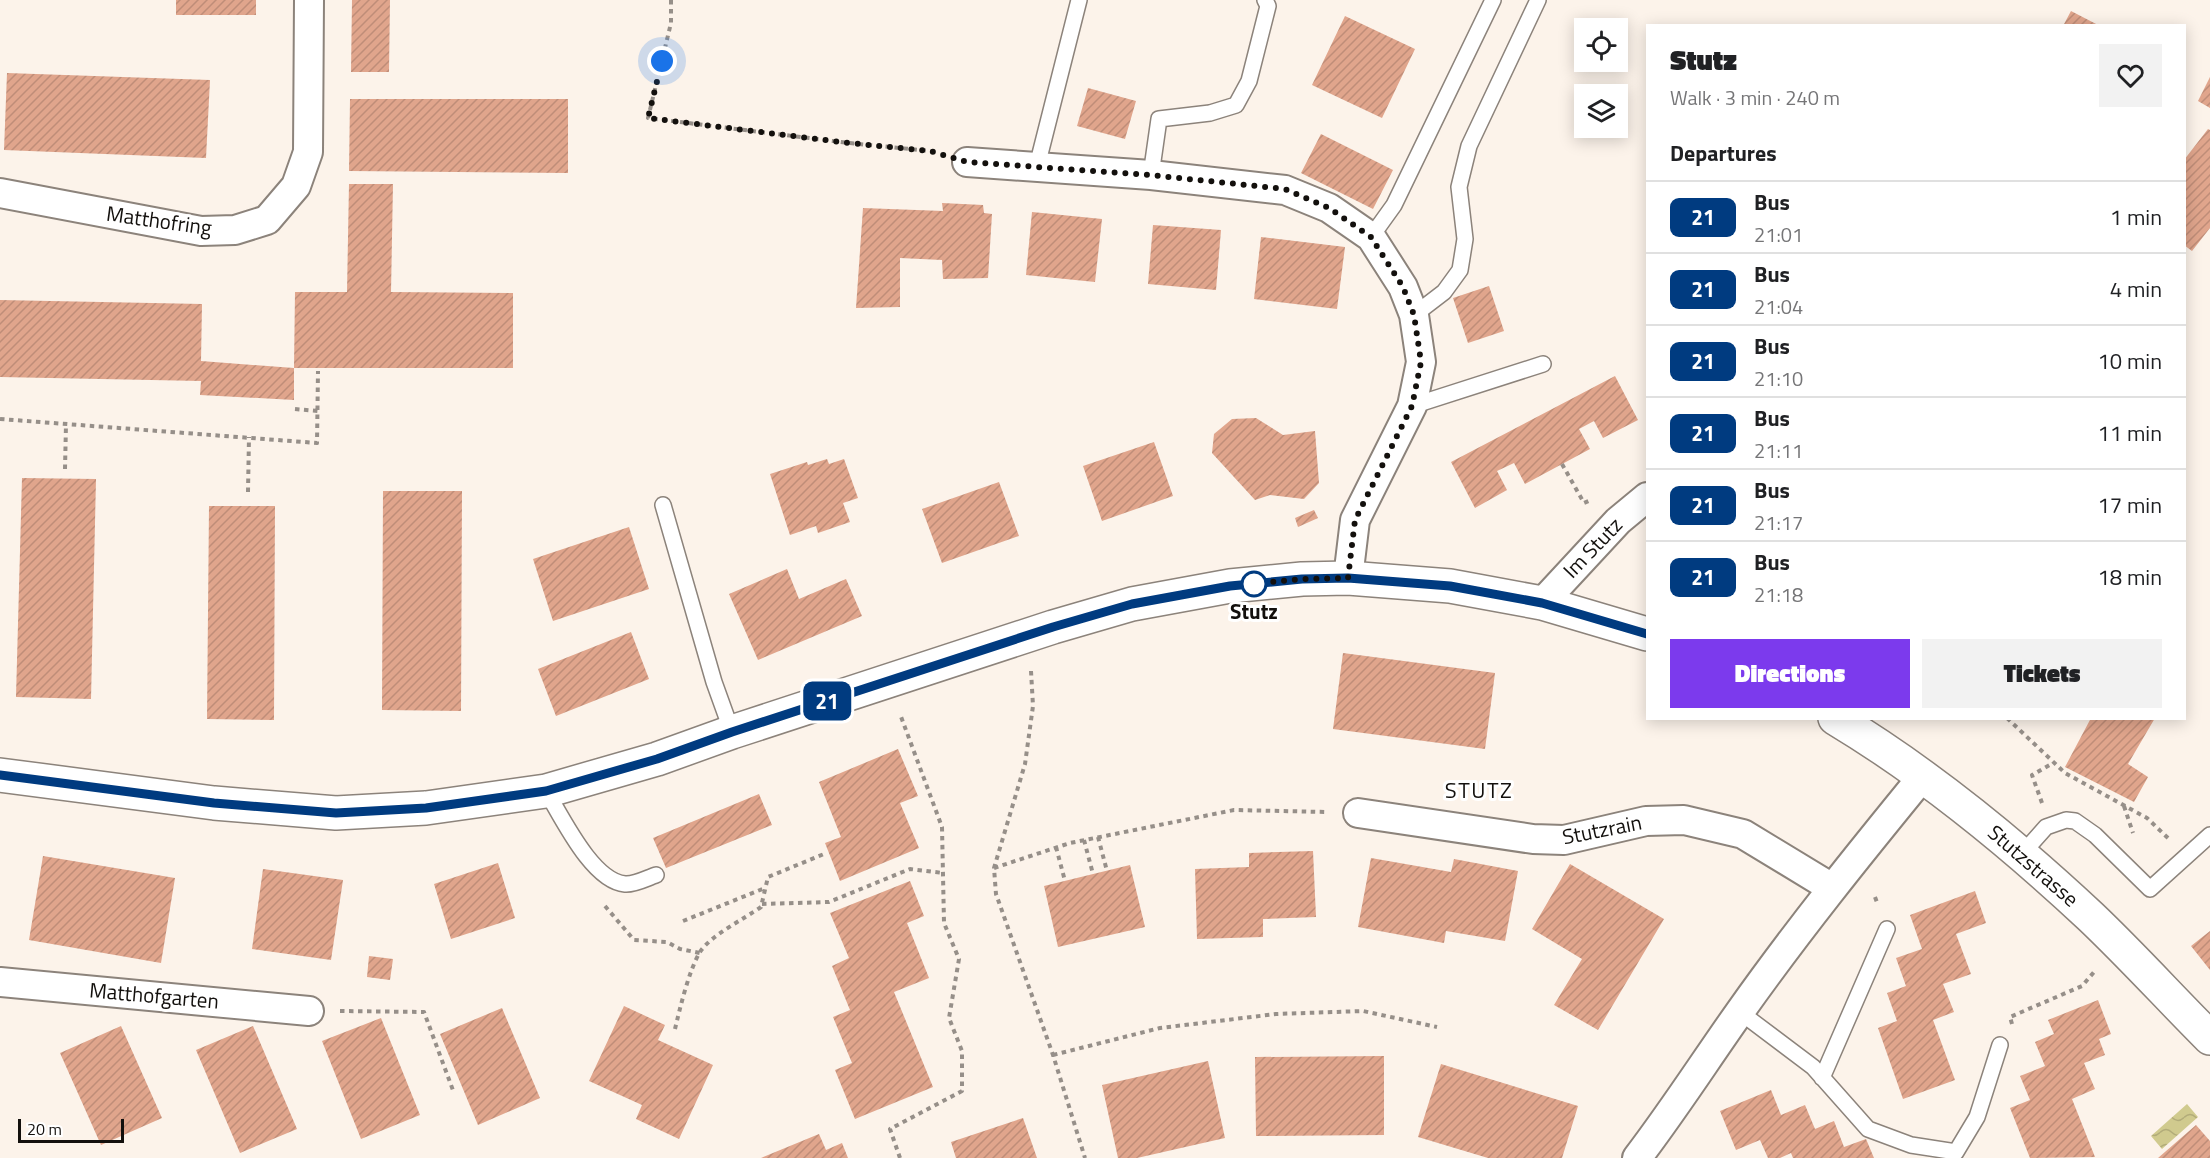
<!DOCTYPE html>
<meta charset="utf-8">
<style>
:root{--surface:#fff;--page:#f2f2f2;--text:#202124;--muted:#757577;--line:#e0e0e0;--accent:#7c3aed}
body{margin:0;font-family:"Titillium Web",sans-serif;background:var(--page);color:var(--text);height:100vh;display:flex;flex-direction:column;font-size:22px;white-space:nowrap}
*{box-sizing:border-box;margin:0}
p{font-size:20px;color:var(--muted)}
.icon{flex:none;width:33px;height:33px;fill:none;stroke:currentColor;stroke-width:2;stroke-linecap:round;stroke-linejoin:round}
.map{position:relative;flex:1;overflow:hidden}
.drawer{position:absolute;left:1646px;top:24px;width:540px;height:696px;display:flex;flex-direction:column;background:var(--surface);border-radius:0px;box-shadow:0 3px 15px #0003}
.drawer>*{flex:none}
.badge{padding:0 12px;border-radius:9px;font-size:21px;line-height:39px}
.tools{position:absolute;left:1574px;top:18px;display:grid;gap:12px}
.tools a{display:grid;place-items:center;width:54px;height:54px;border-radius:0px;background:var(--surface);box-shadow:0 3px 15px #0003;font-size:30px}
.scale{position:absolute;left:18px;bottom:15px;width:106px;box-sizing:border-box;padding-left:6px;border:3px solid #13100d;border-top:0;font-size:16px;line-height:21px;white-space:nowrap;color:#13100d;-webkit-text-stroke:4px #fff;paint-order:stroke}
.you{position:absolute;width:30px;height:30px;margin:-15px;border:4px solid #fff;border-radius:50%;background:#1a73e8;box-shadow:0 0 0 9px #1a73e833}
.map>.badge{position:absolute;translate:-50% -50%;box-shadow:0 0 0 3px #fff}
h2{padding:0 24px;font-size:22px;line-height:54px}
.round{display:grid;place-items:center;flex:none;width:63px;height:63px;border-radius:0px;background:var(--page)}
.summary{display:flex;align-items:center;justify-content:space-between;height:102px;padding:0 24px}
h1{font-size:28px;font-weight:800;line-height:45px}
.action{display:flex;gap:12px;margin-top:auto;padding:12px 24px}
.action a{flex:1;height:69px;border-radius:0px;background:var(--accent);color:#fff;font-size:24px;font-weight:800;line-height:69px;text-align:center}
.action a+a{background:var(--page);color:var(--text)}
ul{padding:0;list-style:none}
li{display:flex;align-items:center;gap:18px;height:72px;padding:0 24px;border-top:2px solid var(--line)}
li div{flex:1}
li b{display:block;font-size:22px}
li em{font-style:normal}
li .badge{min-width:66px;font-weight:700;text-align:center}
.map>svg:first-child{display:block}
</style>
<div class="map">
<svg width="2210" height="1158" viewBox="0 0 2210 1158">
<defs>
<pattern id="water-waves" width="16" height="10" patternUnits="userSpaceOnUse" patternTransform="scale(1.5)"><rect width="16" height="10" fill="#d0ca8e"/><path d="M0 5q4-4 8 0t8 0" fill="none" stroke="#b2ac79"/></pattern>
<pattern id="building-hatch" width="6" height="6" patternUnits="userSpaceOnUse" patternTransform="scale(1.5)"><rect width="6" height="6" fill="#e0a58c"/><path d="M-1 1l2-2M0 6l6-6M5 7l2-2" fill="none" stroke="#bf8d78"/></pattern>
</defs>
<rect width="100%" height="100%" fill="#fcf3ea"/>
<path fill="url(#water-waves)" d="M2187 1104 2198 1117 2162 1149 2151 1136Z"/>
<path fill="url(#building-hatch)" d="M176 0H256V15H176Z
M352 0H390L389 72H351Z
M2071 11 2100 26H2063Z
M1345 16 1415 49 1382 118 1312 85Z
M7 73 210 80 206 158 4 150Z
M2210 77V108L2198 101Z
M1088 88 1136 101 1125 139 1077 126Z
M350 99H568V173L349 171Z
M2208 129 2210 130V228L2192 251 2184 245V160Z
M1321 134 1393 170 1373 209 1301 173Z
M349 184H393L391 292 513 293V368H294L295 292H347Z
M942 203 983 205 984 213 992 214 988 278 943 279 942 260 900 258V307L856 308 863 208 943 211Z
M1032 212 1102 219 1095 282 1026 275Z
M1153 225 1221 230 1216 290 1148 284Z
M1261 237 1345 247 1337 309 1254 299Z
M1489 286 1504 331 1468 343 1453 298Z
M0 300 202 304 201 361 294 368V400L200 395 201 381 0 377Z
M1615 376 1638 420 1603 438 1594 421 1579 429 1590 449 1525 484 1514 463 1497 471 1507 490 1475 508 1451 462Z
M1256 418 1283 435 1315 431 1319 483 1304 499 1270 495 1255 500 1212 453 1214 434 1232 419Z
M1154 442 1173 496 1102 521 1083 466Z
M827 459 829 464 844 459 858 498 843 503 850 522 818 533 816 526 790 535 770 474 807 462 808 465Z
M22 478 96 479 91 699 16 697Z
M999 482 1019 536 942 563 922 509Z
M383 491H462L461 711 382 710Z
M209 506H275L274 720 207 719Z
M1314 510 1318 518 1298 527 1295 518Z
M629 527 649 589 553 621 533 559Z
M787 569 799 599 846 579 862 616 758 660 729 594Z
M631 632 649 679 556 716 538 669Z
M1343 653 1495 673 1485 749 1333 729Z
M2091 718H2155L2128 764 2148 777 2134 802 2065 767Z
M898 749 918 796 900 803 919 848 840 881 825 843 841 837 819 782Z
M759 794 772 825 666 868 653 838Z
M1313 851 1316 917 1263 919V937L1197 939 1195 869 1249 867V853Z
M43 856 175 878 161 963 29 940Z
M1371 858 1451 872 1454 859 1518 871 1505 941 1446 931 1444 943 1358 927Z
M498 863 515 918 451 939 434 884Z
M1570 864 1664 919 1598 1030 1554 1005 1582 959 1532 929Z
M1130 865 1145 927 1058 947 1044 886Z
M263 869 343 880 331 960 252 949Z
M910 881 924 916 907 923 929 978 894 992 933 1087 855 1119 835 1070 852 1063 833 1017 850 1010 832 966 849 958 830 913Z
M1975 891 1986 923 1956 934 1971 974 1943 984 1954 1012 1933 1020 1955 1080 1903 1099 1878 1028 1897 1021 1887 993 1906 986 1896 958 1922 949 1910 915Z
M2210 931V970L2191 946Z
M369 956 393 959 390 980 367 977Z
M2098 1000 2111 1034 2099 1039 2105 1055 2084 1063 2095 1089 2072 1099 2095 1157 2030 1158 2010 1108 2030 1100 2020 1076 2045 1066 2035 1042 2054 1034 2048 1020Z
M624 1006 665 1025 658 1040 713 1065 679 1139 636 1119 642 1105 589 1081Z
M502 1008 540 1098 478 1125 440 1034Z
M381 1018 420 1115 361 1139 322 1041Z
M121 1026 162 1118 101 1145 60 1053Z
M253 1026 297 1129 240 1153 196 1050Z
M1384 1056V1135L1256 1136 1255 1057Z
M1208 1061 1225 1138 1137 1158H1118L1102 1085Z
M1441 1064 1578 1106 1562 1158H1488L1418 1137Z
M1771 1090 1781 1115 1805 1105 1815 1129 1834 1121 1844 1147 1866 1139 1874 1158H1793L1791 1153 1780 1158H1768L1760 1140 1736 1150 1720 1111Z
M1023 1118 1037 1158H956L951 1142Z
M2196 1125 2210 1141V1158H2158Z
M819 1134 826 1150 842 1143 848 1158H761Z"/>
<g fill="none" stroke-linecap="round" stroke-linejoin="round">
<defs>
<path id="service" d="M1037 166 1079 0
M1151 175 1159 119 1210 113 1236 105 1249 81 1268 6 1265 0
M1371 237 1394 205 1493 0
M1414 315 1444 292 1460 270 1465 239 1459 187 1469 146 1538 0
M1412 406 1543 364
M663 505 714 682 732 732
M546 791C562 817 592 881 625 884 634 885 647 878 656 875
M2022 854 2046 827 2066 820 2075 821 2095 835 2150 889 2210 835
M1740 1012 1813 1067 1868 1129 1911 1145 1956 1152 1977 1117 2000 1045
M1822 1078 1887 929"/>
<path id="minor" d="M967 162 1151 175 1285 190 1329 208 1371 237 1403 287 1414 315 1421 362 1412 406 1355 520 1348 578
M0 193 201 231 235 230 267 220 296 186 308 152 309 0
M1542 603 1618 521 1647 497
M1358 813 1533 839 1564 840 1646 821 1684 820 1743 834 1832 888
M0 982 309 1011
M1637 1158C1673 1111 1705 1061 1739 1013 1797 931 1860 853 1923 776"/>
<path id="tertiary" d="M1835 718C1928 774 2012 843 2091 917 2132 956 2170 998 2210 1038
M0 775 214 803 336 813 426 808 546 791 657 759 732 732 1053 627 1132 604 1230 586 1302 579 1348 578 1450 586 1542 603 1647 634"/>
</defs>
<use href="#service" stroke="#8c837b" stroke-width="18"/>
<use href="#minor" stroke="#8c837b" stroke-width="32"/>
<use href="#tertiary" stroke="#8c837b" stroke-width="36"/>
<path stroke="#968f89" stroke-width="4" stroke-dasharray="4.5 4.5" stroke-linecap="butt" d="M671 0V23L648 118 849 143 930 151 938 153
M295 409 318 411
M0 419 317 443 318 371
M1562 464 1584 503 1591 500
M65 469 66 424
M248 492 249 437
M1031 671 1033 706 1025 764 994 868 996 894 1053 1055 1085 1158
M2007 718 2065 773 2147 818 2169 839
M2042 803 2032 775 2053 763
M2124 806 2133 833
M1098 837 1107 871
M1084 840 1093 874
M1056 847 1065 881
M994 868 1070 843 1234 810 1328 812
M1875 897 1878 905
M762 904 829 902 910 869 943 873
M605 906 634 940 667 942 680 949 700 953
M683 921 765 888
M340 1011 424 1012 454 1093
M2012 1024 2010 1017 2082 986 2094 972
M675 1029C680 1008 689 970 700 952 711 935 744 919 761 907L768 877 824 854
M1053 1055 1160 1028 1276 1014 1363 1011 1437 1027
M900 1158 890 1129 962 1091V1051L949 1018 959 959 944 923 942 827 900 714"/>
<use href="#service" stroke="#fff" stroke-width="15"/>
<use href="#minor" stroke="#fff" stroke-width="28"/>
<use href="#tertiary" stroke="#fff" stroke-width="33"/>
</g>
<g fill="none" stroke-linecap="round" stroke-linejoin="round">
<defs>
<path id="line" d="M0 775 214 803 336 813 426 808 546 791 657 759 732 732 1053 627 1132 604 1230 586 1302 579 1348 578 1450 586 1542 603 1647 634"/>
</defs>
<use href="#line" stroke="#fff" stroke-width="14"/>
<use href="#line" stroke="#003b80" stroke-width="9"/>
<path stroke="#13100d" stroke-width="6" stroke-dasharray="0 10.8" d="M662 61 648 118 849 143 930 151 967 162 1150 175 1285 189 1329 208 1371 237 1403 287 1414 315 1421 362 1412 406 1355 520 1348 578 1302 579 1248 584H1254"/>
</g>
<circle fill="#fff" stroke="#003b80" stroke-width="3" cx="1254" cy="584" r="12"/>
<g text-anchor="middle" stroke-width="6" stroke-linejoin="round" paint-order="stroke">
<g font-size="21" fill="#13100d" stroke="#fff">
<text transform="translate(159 221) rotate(8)" y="7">Matthofring</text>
<text transform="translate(1593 548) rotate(-46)" y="7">Im Stutz</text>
<text transform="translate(1602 830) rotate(-11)" y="7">Stutzrain</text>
<text transform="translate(2033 866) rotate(41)" y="7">Stutzstrasse</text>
<text transform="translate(154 996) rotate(5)" y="7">Matthofgarten</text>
</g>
<g font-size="21" font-weight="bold" fill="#13100d" stroke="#fff">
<text x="1254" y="619">Stutz</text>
</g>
<g font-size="22" letter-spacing="1.5" fill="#13100d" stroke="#fff">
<text x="1479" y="798">STUTZ</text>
</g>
</g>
</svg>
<div class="tools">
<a><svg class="icon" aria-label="locate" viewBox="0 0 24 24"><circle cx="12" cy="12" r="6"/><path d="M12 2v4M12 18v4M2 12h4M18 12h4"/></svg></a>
<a><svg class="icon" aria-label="layers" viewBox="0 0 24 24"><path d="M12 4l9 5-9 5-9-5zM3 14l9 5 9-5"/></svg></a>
</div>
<div class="scale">20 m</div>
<div class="you" style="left:662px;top:61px"></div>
<b class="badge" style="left:827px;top:701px;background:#003b80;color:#fff">21</b>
<section class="drawer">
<div class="summary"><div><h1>Stutz</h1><p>Walk · 3 min · 240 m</p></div><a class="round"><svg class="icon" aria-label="heart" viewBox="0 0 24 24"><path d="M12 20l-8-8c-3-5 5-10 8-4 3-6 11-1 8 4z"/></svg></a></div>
<h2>Departures</h2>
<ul>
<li><span class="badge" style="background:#003b80;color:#fff">21</span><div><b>Bus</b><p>21:01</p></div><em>1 min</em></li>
<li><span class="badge" style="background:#003b80;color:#fff">21</span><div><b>Bus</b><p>21:04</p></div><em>4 min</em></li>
<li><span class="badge" style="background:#003b80;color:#fff">21</span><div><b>Bus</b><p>21:10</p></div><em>10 min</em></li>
<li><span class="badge" style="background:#003b80;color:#fff">21</span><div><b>Bus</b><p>21:11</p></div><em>11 min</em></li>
<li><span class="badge" style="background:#003b80;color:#fff">21</span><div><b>Bus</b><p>21:17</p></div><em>17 min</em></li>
<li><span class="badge" style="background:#003b80;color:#fff">21</span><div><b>Bus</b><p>21:18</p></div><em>18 min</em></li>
</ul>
<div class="action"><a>Directions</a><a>Tickets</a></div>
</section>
</div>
